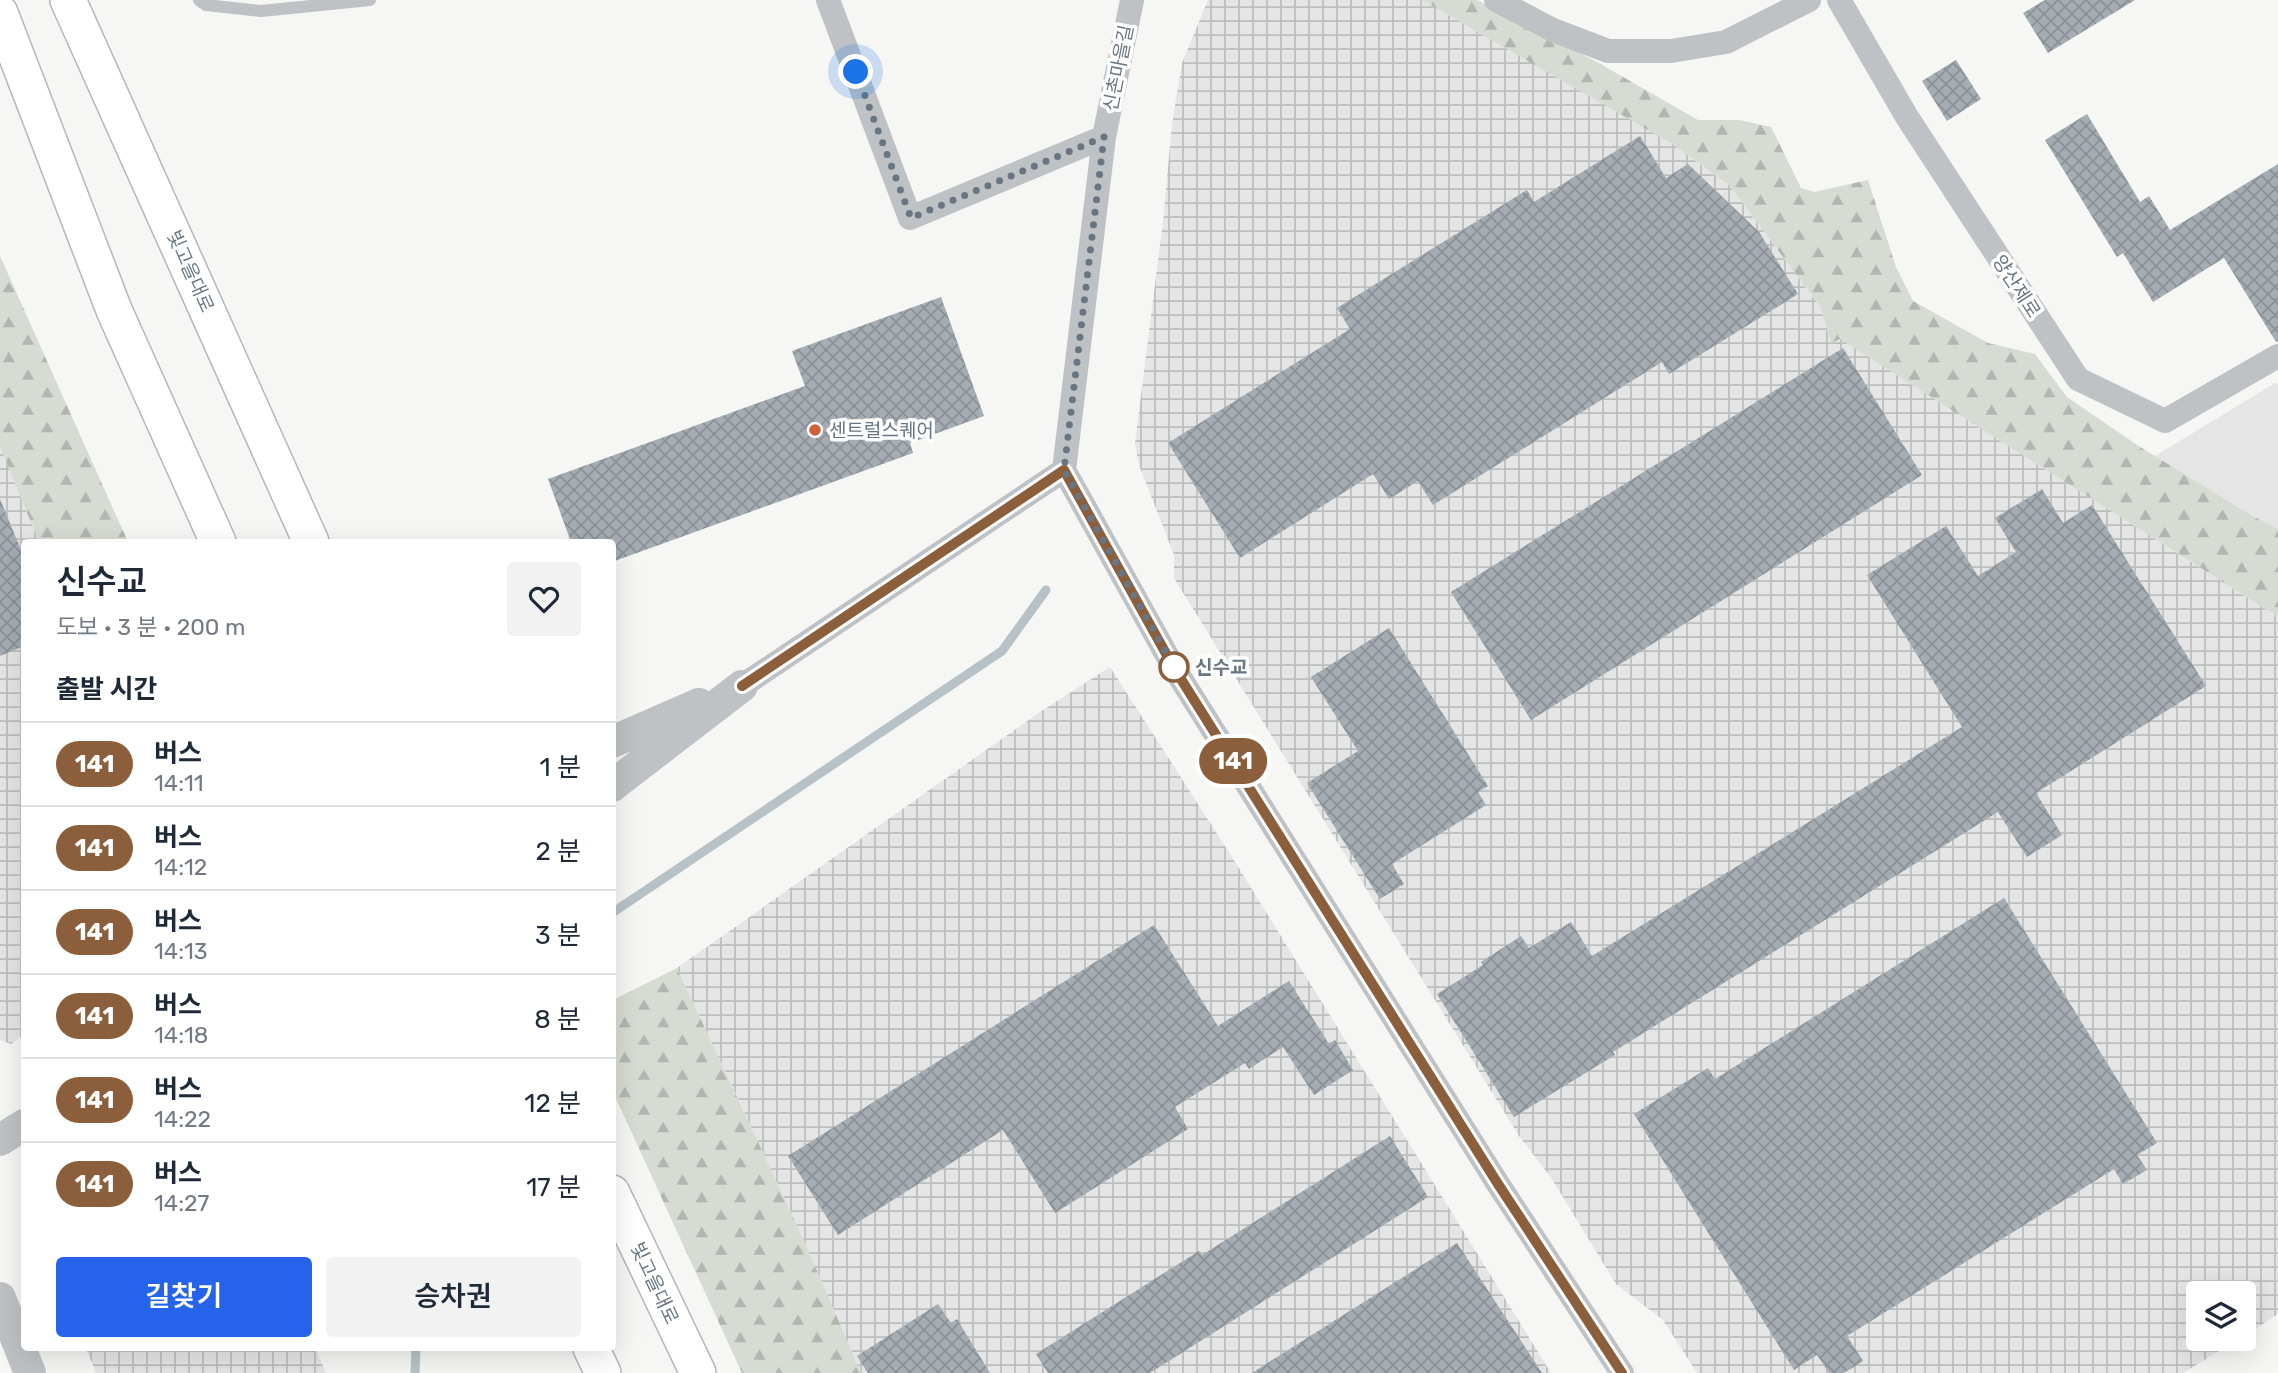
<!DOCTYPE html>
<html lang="ko">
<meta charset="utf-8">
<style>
:root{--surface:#fff;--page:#f2f2f3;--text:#1f2937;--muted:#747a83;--line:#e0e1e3;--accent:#2563eb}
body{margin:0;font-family:Rubik,"Noto Sans KR",sans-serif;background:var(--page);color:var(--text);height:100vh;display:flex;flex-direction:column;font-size:26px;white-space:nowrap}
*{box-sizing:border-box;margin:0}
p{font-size:23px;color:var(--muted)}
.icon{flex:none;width:38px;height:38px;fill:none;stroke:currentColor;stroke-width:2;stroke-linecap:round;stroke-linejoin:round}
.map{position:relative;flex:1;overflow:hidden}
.panel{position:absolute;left:21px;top:539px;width:595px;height:812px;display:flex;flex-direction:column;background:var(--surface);border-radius:7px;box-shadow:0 7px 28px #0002}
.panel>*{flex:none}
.badge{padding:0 14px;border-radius:23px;font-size:24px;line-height:46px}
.fabs{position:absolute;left:2186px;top:1281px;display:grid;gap:14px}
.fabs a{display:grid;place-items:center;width:70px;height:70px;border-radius:7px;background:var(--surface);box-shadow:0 7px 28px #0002;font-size:35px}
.you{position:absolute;width:35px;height:35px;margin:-18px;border:5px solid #fff;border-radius:50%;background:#1a73e8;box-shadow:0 0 0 10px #1a73e833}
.map>.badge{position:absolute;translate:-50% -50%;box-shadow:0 0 0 4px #fff}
h2{padding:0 35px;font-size:26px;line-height:63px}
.round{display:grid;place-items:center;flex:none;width:74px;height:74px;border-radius:7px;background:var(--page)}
.overview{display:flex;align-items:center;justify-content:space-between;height:119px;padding:0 35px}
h1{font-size:33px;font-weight:600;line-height:52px}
.action{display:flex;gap:14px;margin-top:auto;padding:14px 35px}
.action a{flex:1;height:80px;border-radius:7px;background:var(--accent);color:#fff;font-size:28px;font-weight:600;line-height:80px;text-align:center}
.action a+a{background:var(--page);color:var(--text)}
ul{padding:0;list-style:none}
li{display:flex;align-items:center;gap:21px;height:84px;padding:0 35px;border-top:2px solid var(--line)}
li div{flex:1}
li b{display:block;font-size:26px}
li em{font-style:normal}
li .badge{min-width:77px;font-weight:700;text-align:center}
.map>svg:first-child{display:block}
</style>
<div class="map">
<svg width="2278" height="1373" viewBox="0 0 2278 1373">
<defs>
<pattern id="industrial-grid" width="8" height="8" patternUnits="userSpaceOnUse" patternTransform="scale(1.75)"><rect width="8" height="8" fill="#e4e5e4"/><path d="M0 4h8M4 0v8" fill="none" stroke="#bdbebe"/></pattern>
<pattern id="forest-firs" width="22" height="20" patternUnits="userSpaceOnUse" patternTransform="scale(1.75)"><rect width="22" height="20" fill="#d6dbd3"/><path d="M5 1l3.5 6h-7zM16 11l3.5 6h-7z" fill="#b2b6b1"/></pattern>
<pattern id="building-cross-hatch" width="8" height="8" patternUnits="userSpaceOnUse" patternTransform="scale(1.75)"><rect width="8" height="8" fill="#a6adb2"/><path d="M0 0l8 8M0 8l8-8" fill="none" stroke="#8b9196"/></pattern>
</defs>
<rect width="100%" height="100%" fill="#f6f6f4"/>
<path fill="#e4e5e4" d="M2275 383 2278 384V529L2251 515 2155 456Z"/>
<path fill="url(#industrial-grid)" d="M1208 0H1422L1596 99 1674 145 1730 186 1821 308 1831 343 1839 338 2278 617V1314L2244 1336V1293H2198V1339H2239L2183 1373H1697L1663 1320 1616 1284 1550 1176 1519 1136 1174 578V555L1139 465 1135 443 1163 221 1172 124 1182 63Z
M0 447 39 542H24V1035L11 1044 0 1040Z
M1110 667 1232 857 1551 1373H861L806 1245 677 968 1040 712Z
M86 1348H315L326 1373H96Z"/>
<path fill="url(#forest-firs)" d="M1422 0H1477L1597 62 1698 120H1739L1771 127 1801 188 1814 192 1868 180 1896 267 1913 301 1988 343 2035 354 2067 397 2137 445 2251 515 2278 529V617L1840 339 1831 343 1821 308 1730 186 1674 145Z
M0 256 128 542H39L0 447Z
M677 968 806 1245 861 1373H742L613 1092V1000Z"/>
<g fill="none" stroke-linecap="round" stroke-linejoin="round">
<path stroke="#b8c2c6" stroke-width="9" d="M612 913 1002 651 1046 590
M415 1373 416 1348"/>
</g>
<path fill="url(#building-cross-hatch)" d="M2045 0H2135L2048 53 2023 13Z
M1956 60 1981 99 1947 121 1922 81Z
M2087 114 2140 202 2149 196 2170 230 2278 164V341L2276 342 2224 258 2153 302 2123 253 2117 257 2045 140Z
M1640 136 1666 178 1688 164 1759 232 1798 294 1669 374 1662 362 1433 505 1418 481 1389 499 1373 474 1240 558 1168 443 1350 329 1337 308 1527 190 1534 202Z
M941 297 984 416 910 443 913 453 612 562V542H571L548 479 805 386 792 351Z
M1843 348 1922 475 1531 720 1451 592Z
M2042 489 2063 523 2092 505 2206 686 2036 793 2062 835 2027 857 1998 812 1613 1052 1615 1055 1514 1117 1437 994 1483 965 1481 962 1521 936 1529 948 1571 922 1592 956 1962 727 1867 575 1946 526 1978 576 2016 552 1995 518Z
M0 499 24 557V646L0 656Z
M1389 628 1488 786 1478 792 1486 805 1392 864 1404 884 1380 899 1307 783 1358 751 1311 677Z
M2004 898 2157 1143 2137 1155 2147 1170 2123 1184 2114 1169 1847 1336 1863 1361 1844 1373H1829L1817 1355 1794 1370 1634 1114 1708 1068 1715 1079Z
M1154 925 1218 1026 1289 981 1329 1044 1335 1040 1353 1070 1314 1095 1283 1047 1249 1069 1245 1063 1175 1107 1188 1129 1055 1213 1003 1130 838 1235 788 1156Z
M1390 1136 1428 1197 1150 1373H1048L1036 1354 1199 1251 1202 1255Z
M1457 1243 1542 1373H1252Z
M938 1304 951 1323 957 1319 990 1373H868L857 1356Z"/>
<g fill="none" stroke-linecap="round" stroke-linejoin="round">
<defs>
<path id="secondary" d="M68 0 311 542
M0 13 114 310 218 542
M612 1193 698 1373
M591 1348 603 1373"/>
</defs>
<use href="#secondary" stroke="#b3b7bb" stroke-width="38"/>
<path stroke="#bec2c5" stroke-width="12" d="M199 0 206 5 261 11 370 0"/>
<path stroke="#bec2c5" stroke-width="24" d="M828 0 910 218 1104 137
M1496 0 1553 30 1608 51H1671L1726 42 1809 0
M1839 0 1907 117 2078 379 2165 421 2278 356
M1064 470 1104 137 1132 0
M742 686 1064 470 1174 668 1498 1184 1622 1373"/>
<path stroke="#bec2c5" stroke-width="32" d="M612 742 699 704
M612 786 742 686
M0 1140 24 1125
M0 1298 30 1373"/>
<use href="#secondary" stroke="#fff" stroke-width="35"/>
</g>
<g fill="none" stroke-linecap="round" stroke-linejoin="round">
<defs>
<path id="line" d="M742 686 1064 470 1174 668 1498 1184 1622 1373"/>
</defs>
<use href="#line" stroke="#fff" stroke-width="16"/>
<use href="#line" stroke="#8b5e3c" stroke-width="10"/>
<path stroke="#697681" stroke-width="7" stroke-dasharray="0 12.6" d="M856 72 911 218 1104 137 1064 470 1174 667"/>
</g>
<circle fill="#d0613b" stroke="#fff" stroke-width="2.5" cx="815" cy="430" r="7"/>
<circle fill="#fff" stroke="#8b5e3c" stroke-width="3.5" cx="1174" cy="667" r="14"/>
<g text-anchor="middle" stroke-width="7" stroke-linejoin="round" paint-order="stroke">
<g font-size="19" fill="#697681" stroke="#fff">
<text transform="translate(1118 68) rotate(-79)" y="7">신촌마을길</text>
<text transform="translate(191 271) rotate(66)" y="7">빛고을대로</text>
<text transform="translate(2017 286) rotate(57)" y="7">양산제로</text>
<text transform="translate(655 1283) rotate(65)" y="7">빛고을대로</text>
</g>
<g font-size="19" fill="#697681" stroke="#fff" text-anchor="start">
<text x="829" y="437">센트럴스퀘어</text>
</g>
<g font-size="19" font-weight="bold" fill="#697681" stroke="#fff" text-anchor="start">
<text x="1195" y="674">신수교</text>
</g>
</g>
</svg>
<div class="fabs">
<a><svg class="icon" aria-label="layers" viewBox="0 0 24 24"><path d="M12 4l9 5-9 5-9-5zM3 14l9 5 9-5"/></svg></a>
</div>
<div class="you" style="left:856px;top:72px"></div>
<b class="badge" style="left:1233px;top:761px;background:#8b5e3c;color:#fff">141</b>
<section class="panel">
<div class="overview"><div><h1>신수교</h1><p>도보 · 3 분 · 200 m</p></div><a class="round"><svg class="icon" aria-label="heart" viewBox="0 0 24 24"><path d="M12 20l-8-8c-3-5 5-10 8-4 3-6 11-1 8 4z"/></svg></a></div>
<h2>출발 시간</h2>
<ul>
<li><span class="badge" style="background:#8b5e3c;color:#fff">141</span><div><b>버스</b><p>14:11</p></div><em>1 분</em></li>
<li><span class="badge" style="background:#8b5e3c;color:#fff">141</span><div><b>버스</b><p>14:12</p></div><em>2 분</em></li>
<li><span class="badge" style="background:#8b5e3c;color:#fff">141</span><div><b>버스</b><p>14:13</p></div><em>3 분</em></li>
<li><span class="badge" style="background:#8b5e3c;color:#fff">141</span><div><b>버스</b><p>14:18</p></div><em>8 분</em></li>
<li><span class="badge" style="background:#8b5e3c;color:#fff">141</span><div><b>버스</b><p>14:22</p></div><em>12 분</em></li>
<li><span class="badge" style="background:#8b5e3c;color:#fff">141</span><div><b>버스</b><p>14:27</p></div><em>17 분</em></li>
</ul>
<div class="action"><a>길찾기</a><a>승차권</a></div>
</section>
</div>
